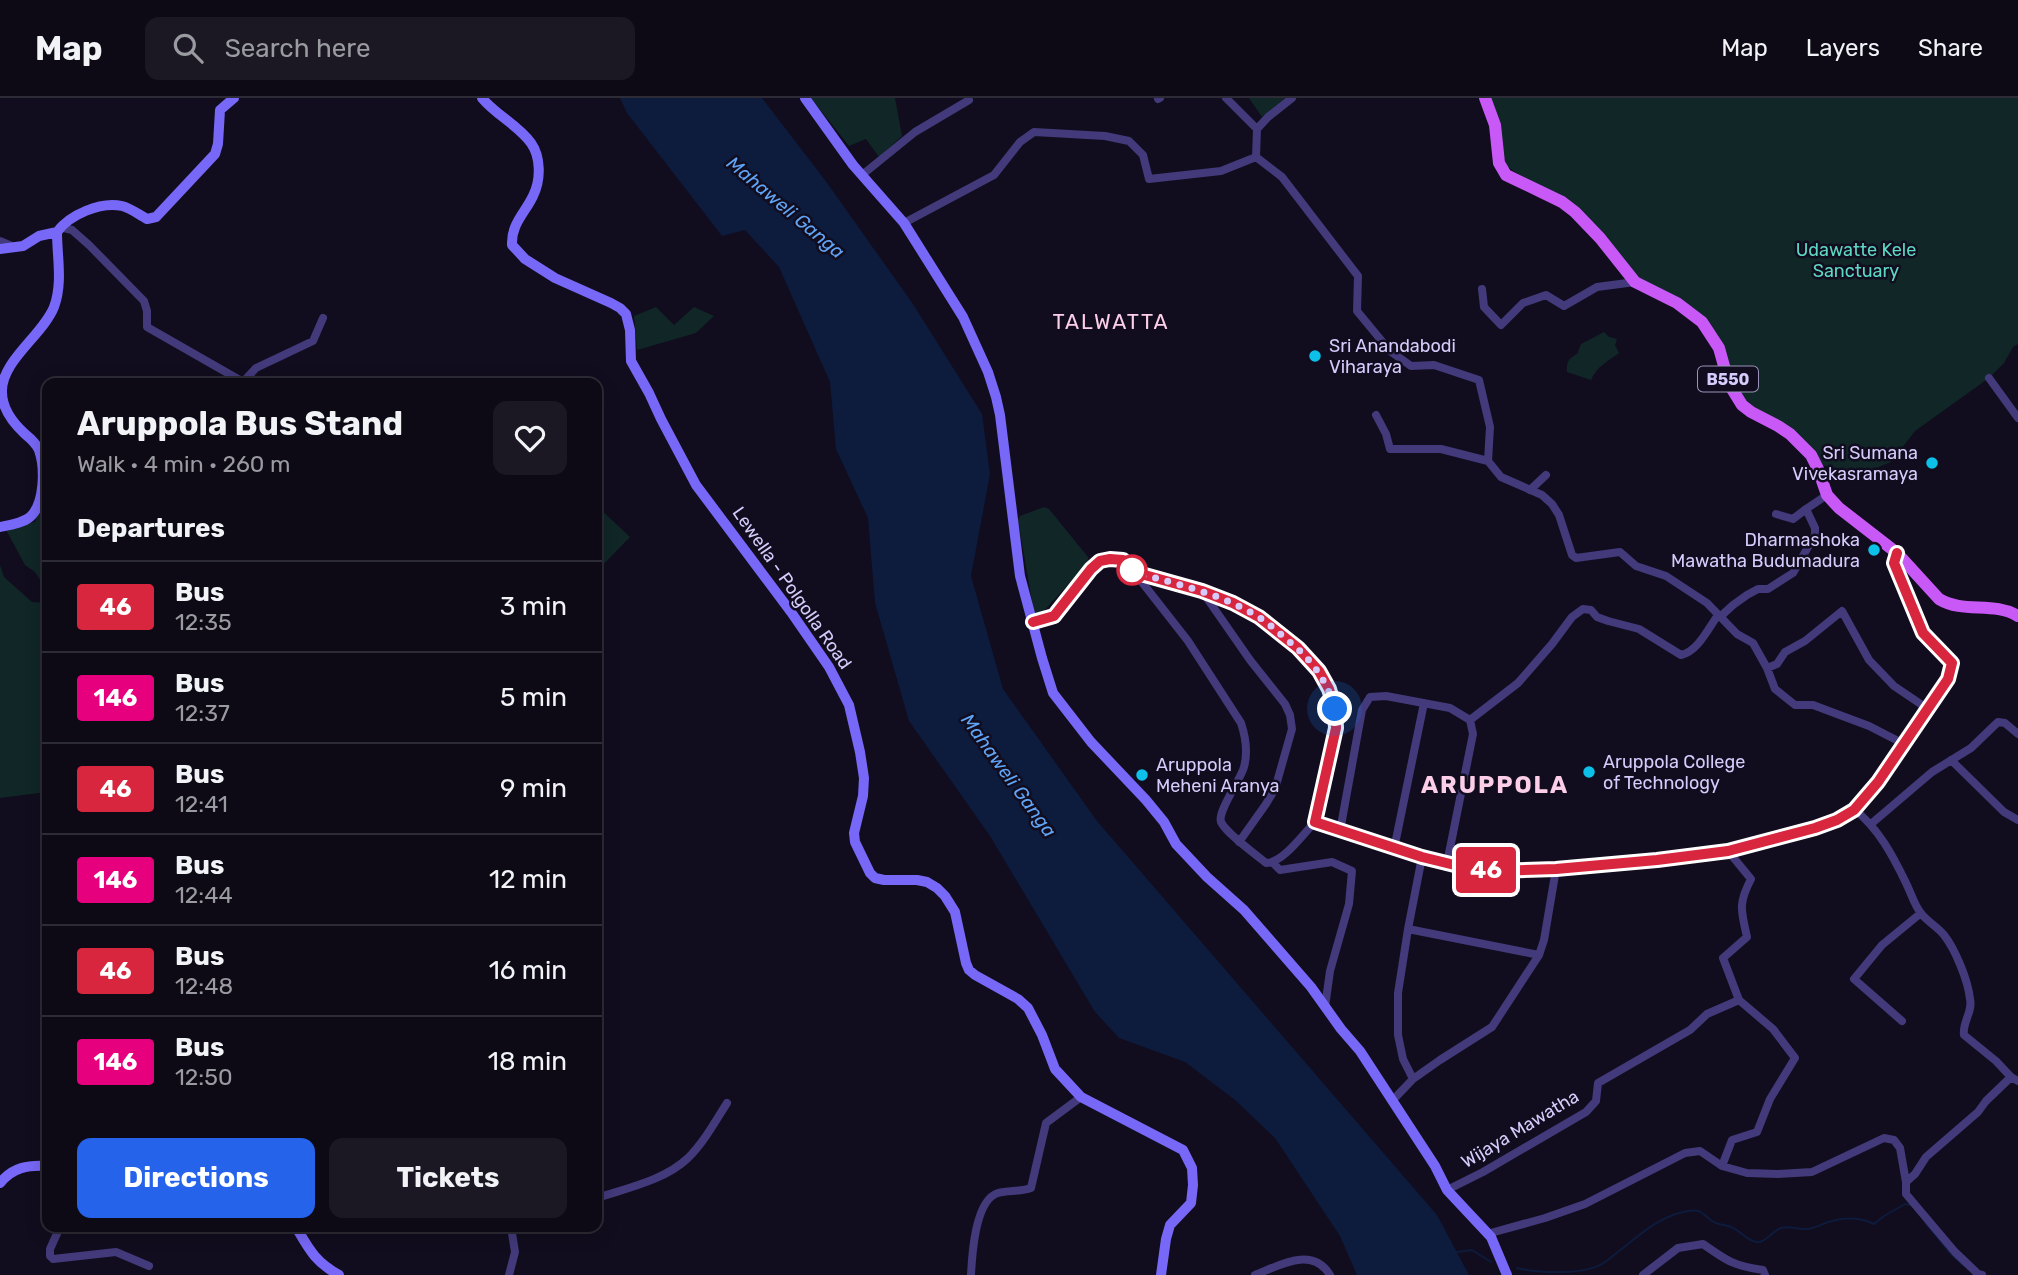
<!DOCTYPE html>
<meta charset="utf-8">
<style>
:root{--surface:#0d0a16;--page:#1b1823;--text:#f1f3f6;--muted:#9a9aa1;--line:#2d2b35;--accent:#2563eb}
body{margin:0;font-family:Rubik,sans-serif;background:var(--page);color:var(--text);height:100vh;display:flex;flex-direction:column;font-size:26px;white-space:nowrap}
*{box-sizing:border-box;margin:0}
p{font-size:23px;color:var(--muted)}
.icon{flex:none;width:38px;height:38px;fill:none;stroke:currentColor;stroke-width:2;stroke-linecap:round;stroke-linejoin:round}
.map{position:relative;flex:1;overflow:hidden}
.sheet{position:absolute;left:42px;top:280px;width:560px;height:854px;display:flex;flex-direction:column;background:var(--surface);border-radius:14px;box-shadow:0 4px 18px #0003,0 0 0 2px var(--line)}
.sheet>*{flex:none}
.badge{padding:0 14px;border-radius:5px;font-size:24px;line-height:46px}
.you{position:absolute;width:35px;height:35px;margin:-18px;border:5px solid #fff;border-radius:50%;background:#1a73e8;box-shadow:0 0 0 10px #1a73e833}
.map>.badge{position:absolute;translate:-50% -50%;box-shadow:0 0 0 4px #fff}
h2{padding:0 35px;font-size:26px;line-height:63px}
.round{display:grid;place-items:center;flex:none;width:74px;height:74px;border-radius:14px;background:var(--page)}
.overview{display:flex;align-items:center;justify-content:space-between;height:119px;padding:0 35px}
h1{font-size:33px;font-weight:700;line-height:52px}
.action{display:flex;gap:14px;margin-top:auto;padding:14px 35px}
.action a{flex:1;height:80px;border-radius:14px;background:var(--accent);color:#fff;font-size:28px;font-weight:700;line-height:80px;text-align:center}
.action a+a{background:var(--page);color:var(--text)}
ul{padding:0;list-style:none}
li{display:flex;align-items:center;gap:21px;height:91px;padding:0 35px;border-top:2px solid var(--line)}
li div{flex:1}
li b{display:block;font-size:26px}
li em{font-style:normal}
li .badge{min-width:77px;font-weight:700;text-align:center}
header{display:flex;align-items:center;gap:42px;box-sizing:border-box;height:98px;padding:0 35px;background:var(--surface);border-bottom:2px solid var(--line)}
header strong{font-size:33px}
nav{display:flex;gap:38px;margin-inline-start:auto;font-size:24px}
.search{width:490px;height:63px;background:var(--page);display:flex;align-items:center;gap:18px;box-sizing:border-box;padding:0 24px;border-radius:14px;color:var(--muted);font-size:26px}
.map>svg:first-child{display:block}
</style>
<header>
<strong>Map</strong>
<div class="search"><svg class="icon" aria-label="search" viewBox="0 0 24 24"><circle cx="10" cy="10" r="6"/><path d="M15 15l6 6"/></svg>Search here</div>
<nav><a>Map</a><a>Layers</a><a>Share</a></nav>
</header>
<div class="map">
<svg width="2018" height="1177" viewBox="0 0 2018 1177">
<rect width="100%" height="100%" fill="#110d1e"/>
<path fill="#102627" d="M811 0H895L902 38 879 59 866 41 849 48Z
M1249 0H1285L1262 19Z
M1490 0H2018V246L2013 249 2004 265 1989 280 1915 333 1891 364 1866 374 1851 376 1838 373 1823 367 1812 354 1746 304 1729 286 1711 236 1628 173 1596 128 1506 68Z
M656 209 674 227 694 209 714 218 696 235 637 252 634 218Z
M1604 234 1609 239 1617 241 1615 247 1619 255C1608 263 1596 269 1591 282L1567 274C1566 264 1569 260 1577 256L1581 246Z
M47 389V497L43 486 35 474 25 467 5 430 35 424Z
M597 408 630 439 597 473Z
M1044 409 1049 411 1088 459 1089 464 1040 517 1034 515 1018 422 1020 418Z
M0 467 4 479 32 504 47 505V694L0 700Z"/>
<path fill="#0d1b3d" d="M620 0H762L825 82 913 206 982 316 990 376 971 478 1003 591 1097 723 1437 1117 1469 1177H1357L1340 1138 1275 1040 1235 1002 1185 964 1119 940 1095 914 990 738 909 623 875 505 868 420 836 351 830 284 779 169 745 132 722 138 627 15Z"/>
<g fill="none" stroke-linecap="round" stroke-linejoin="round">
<path stroke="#0d1b3d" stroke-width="2" d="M1925 1124 1951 1156 1963 1167
M1457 1154 1472 1152 1491 1164
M1517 1170C1539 1175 1583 1177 1602 1166 1629 1148 1654 1118 1688 1113 1706 1110 1704 1121 1716 1125 1721 1127 1727 1127 1731 1129 1740 1132 1749 1145 1759 1144 1765 1144 1773 1133 1781 1130 1790 1127 1797 1132 1807 1131 1817 1130 1823 1125 1832 1123 1847 1119 1861 1120 1874 1126L1884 1118 1905 1106 1910 1107"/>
<path stroke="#423a7a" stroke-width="8" d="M1226 0 1257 31
M1158 1 1160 0
M1256 59 1282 79 1358 178 1357 213 1390 253 1411 268 1434 267 1479 282 1490 329 1488 363
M862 77 915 34 969 2
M904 125 994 77 1020 44 1034 34 1105 38 1129 43 1143 57 1149 81 1221 73 1256 59 1257 31 1268 19 1292 0
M60 129 72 132 89 147 144 203 147 213V229L245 285
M0 143 14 149
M1482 191 1484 209 1501 227 1523 205 1546 197 1564 208 1597 189 1635 184
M1989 280 2018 320
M244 283 256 270 313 243 323 220
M1376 317 1386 336 1390 351H1441L1488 363 1501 379 1542 397 1552 406 1559 417 1572 457 1576 460 1620 454 1636 468 1666 478 1707 505 1737 536 1753 545 1767 570 1775 591 1795 607H1813L1869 628 1904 646
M1530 392 1546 377
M1776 416 1793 421 1806 411
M1134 474 1188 543 1241 625C1246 640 1248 654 1244 669 1241 681 1217 714 1221 724 1226 735 1255 756 1266 765 1283 765 1303 736 1315 724
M1202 493 1250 562 1285 606 1290 617 1292 631 1275 691 1266 706 1239 744
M1720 519 1733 507 1747 497 1758 491H1768L1793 475 1815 437V430L1806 411 1827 397
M1767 570 1777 566 1785 554 1805 543 1842 513 1869 562 1894 588 1928 611
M1470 622 1518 585 1552 546 1572 519 1583 511 1591 512 1597 519 1608 523 1639 531 1681 557C1698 553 1708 531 1718 517
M1951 662 2004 714 2018 722
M1854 711C1879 731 1893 758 1906 785 1911 795 1914 806 1920 814 1926 823 1937 828 1944 837 1955 851 1968 882 1970 901 1973 914 1962 924 1964 937L1996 963 2011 979 2018 983
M1871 726 1932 674 1971 650 1998 624 2005 625 2018 636
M1340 733 1362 612 1370 599 1386 598 1450 610 1470 622 1473 636 1447 765
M1394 751 1424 605
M1273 765 1280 772 1332 764 1352 773 1349 806 1330 873 1325 909
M1408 831 1539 857
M1902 923 1854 881 1882 847 1921 815
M1413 981 1403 961 1398 937V895L1408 831 1422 759
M1392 1003 1413 981 1440 962 1492 929 1539 857 1544 842 1556 771
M1722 1068 1732 1042 1757 1034 1770 1001 1795 960 1773 931 1739 902 1723 860 1747 839C1741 812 1738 806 1751 781L1728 753
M1447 1092 1483 1074 1586 1014 1596 1003 1598 985 1690 932 1707 916 1739 902
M597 1100C627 1090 665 1082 688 1060 704 1044 715 1024 727 1005
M60 1129 50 1151V1158L53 1161 116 1154 149 1168
M1487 1136 1545 1120 1585 1106 1685 1055 1700 1053 1722 1068 1747 1075 1778 1076 1812 1074 1884 1040 1894 1042 1900 1050 1906 1084
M509 1177 515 1154 511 1129
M971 1177C972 1157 975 1102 998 1095 1008 1092 1020 1094 1031 1090L1046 1025 1081 999
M1255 1177C1280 1167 1312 1148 1330 1177
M1643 1177 1678 1150 1703 1146C1727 1163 1734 1168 1763 1172L1765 1177
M1982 1177 1978 1176 1955 1154 1906 1096V1084L1915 1076 1926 1059 1978 1014 1986 1003 2011 979"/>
<path stroke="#7868f7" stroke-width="10" d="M482 0C496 17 518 27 531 45 541 59 541 82 533 98 525 115 511 126 512 147L525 161 555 180 611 205 620 210 626 216 630 232 631 263 649 295 661 321 696 387 791 514 829 569 849 607 860 654 864 680 863 698 854 735 855 744 870 775 875 780 884 782H917L927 784 937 790 945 798 955 814 966 865 969 872 975 877 1018 901 1028 910 1042 937 1055 971 1081 999 1183 1052 1192 1070 1193 1087 1191 1105 1170 1127 1166 1141 1161 1177
M805 0 853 67 904 125 963 219 988 274 996 299 1000 317 1020 478 1042 560 1053 595 1091 644 1146 702 1164 724 1176 746 1207 779 1244 812 1311 889 1341 931 1360 953 1435 1068 1447 1092 1491 1139 1507 1177
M0 151 23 148 39 138 57 134
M0 429C10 427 23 425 30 419 45 406 45 369 39 352 36 345 30 340 25 336 13 325 2 311 2 294 1 263 43 237 54 209 63 185 57 159 57 134 69 117 101 103 122 108 131 110 139 117 147 121L156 119 215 56 218 46 220 12 234 0
M1033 524 1054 518 1091 471 1100 463 1110 461 1123 462 1134 474 1202 493 1233 505 1259 519 1298 550 1319 573 1329 591 1335 611 1337 630 1315 724 1422 759 1474 772 1496 773 1556 771 1684 760 1728 753 1815 730 1837 722 1854 711 1878 684 1948 581 1953 565 1923 535 1894 465 1897 455
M0 1085C13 1069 28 1067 47 1068
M296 1129C309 1151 315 1164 339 1177"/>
<path stroke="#c959f7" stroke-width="12" d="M1485 0 1495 27 1499 65 1506 77 1562 104 1575 114 1600 140 1635 184 1677 205 1702 224 1719 250 1729 286 1742 307 1751 314 1778 328 1790 336 1811 357 1818 371 1827 397 1839 410 1897 455 1939 501C1964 516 1993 503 2018 518"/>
</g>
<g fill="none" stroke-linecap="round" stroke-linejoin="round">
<defs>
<path id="line" d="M1033 524 1054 518 1091 471 1100 463 1110 461 1123 462 1134 474 1202 493 1233 505 1259 519 1298 550 1319 573 1329 591 1335 611 1336 630 1315 724 1422 759 1475 772 1496 773 1556 771 1657 762 1728 753 1815 730 1837 722 1854 712 1878 684 1948 581 1952 565 1923 535 1894 465 1897 455"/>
</defs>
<use href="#line" stroke="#fff" stroke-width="16"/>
<use href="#line" stroke="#d7263d" stroke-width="10"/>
<path stroke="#d6ccfc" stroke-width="7" stroke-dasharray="0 12.6" d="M1132 472 1134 474C1176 486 1219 495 1257 518 1267 524 1277 533 1286 541 1311 561 1326 580 1335 611"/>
</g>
<g fill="#0cc0e9" stroke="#110d1e" stroke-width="2.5">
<circle cx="1315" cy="258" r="7"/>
<circle cx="1932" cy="365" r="7"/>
<circle cx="1874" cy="452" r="7"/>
<circle cx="1589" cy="674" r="7"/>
<circle cx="1142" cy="677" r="7"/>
</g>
<circle fill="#fff" stroke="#d7263d" stroke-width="3.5" cx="1132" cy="472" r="14"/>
<g text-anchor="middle" stroke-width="5" stroke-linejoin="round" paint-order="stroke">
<rect fill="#110d1e" stroke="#9b93b9" stroke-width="2" x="1698" y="268.5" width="60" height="25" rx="5"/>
<g font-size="16" font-weight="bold" fill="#d6ccfc">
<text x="1728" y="287">B550</text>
</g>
<g font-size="18" fill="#5dd8c4" stroke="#110d1e">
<text x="1856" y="158">Udawatte Kele<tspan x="1856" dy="21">Sanctuary</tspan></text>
</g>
<g font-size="18" fill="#d6ccfc" stroke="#110d1e" text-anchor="start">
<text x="1329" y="254">Sri Anandabodi<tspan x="1329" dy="21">Viharaya</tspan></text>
<text x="1918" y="361" text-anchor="end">Sri Sumana<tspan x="1918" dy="21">Vivekasramaya</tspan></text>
<text x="1860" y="448" text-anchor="end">Dharmashoka<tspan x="1860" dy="21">Mawatha Budumadura</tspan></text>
<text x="1603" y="670">Aruppola College<tspan x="1603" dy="21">of Technology</tspan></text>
<text x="1156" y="673">Aruppola<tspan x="1156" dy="21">Meheni Aranya</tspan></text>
</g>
<g font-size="18" fill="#d6ccfc" stroke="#110d1e">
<text transform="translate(792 490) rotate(55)" y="6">Lewella - Polgolla Road</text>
<text transform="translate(1520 1031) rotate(-31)" y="6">Wijaya Mawatha</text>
</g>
<g font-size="19" font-style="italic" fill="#60a4f7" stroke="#110d1e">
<text transform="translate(786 109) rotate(40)" y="7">Mahaweli Ganga</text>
<text transform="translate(1009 677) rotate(54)" y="7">Mahaweli Ganga</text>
</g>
<g font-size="21" letter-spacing="2" fill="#fdcee8" stroke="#110d1e">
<text x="1111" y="231">TALWATTA</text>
</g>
<g font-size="24" font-weight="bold" letter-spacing="2" fill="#fdcee8" stroke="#110d1e">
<text x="1495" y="695">ARUPPOLA</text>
</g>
</g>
</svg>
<div class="you" style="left:1335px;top:611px"></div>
<b class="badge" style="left:1486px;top:772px;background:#d7263d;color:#fff">46</b>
<section class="sheet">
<div class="overview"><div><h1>Aruppola Bus Stand</h1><p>Walk · 4 min · 260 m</p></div><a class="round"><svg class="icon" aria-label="heart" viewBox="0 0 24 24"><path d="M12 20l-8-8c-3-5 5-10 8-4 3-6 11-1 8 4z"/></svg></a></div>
<h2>Departures</h2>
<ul>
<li><span class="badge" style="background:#d7263d;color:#fff">46</span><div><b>Bus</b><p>12:35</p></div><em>3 min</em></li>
<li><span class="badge" style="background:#e6007e;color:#fff">146</span><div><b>Bus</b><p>12:37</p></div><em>5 min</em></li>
<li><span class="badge" style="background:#d7263d;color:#fff">46</span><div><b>Bus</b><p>12:41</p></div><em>9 min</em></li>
<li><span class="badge" style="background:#e6007e;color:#fff">146</span><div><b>Bus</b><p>12:44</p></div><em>12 min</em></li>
<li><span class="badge" style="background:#d7263d;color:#fff">46</span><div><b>Bus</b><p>12:48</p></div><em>16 min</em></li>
<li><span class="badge" style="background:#e6007e;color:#fff">146</span><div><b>Bus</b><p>12:50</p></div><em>18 min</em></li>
</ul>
<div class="action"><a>Directions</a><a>Tickets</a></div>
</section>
</div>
